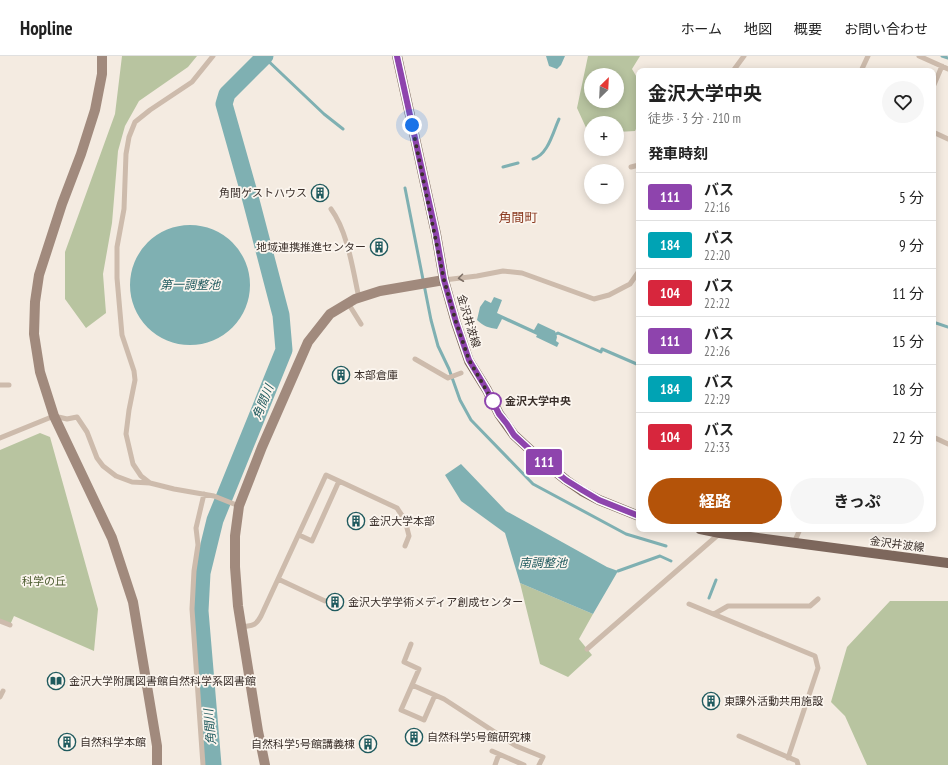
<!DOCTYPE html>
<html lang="ja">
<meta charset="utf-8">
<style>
:root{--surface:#fff;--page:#f6f6f6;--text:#222;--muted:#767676;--line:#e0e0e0;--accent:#b45309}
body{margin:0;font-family:"PT Sans Narrow","Noto Sans JP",sans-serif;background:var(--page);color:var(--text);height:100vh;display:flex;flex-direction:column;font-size:15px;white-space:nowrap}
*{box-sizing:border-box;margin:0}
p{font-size:13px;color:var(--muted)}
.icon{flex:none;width:22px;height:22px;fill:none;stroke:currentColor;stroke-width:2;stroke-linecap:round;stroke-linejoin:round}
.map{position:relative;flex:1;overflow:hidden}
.panel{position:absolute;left:636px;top:12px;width:300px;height:464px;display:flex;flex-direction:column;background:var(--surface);border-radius:8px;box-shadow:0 2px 10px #0003}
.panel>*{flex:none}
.badge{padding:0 8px;border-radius:3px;font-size:14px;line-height:26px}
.needle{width:26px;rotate:24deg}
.buttons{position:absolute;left:584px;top:12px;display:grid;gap:8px}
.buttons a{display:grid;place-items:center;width:40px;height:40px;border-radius:50%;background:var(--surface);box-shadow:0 2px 10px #0003;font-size:20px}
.you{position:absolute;width:20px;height:20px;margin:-10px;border:3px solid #fff;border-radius:50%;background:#1a73e8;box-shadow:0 0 0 6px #1a73e833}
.map>.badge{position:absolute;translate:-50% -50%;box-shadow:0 0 0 2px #fff}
h2{padding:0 12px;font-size:15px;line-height:36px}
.round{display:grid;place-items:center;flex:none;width:42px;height:42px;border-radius:21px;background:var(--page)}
.headline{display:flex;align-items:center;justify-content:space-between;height:68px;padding:0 12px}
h1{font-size:19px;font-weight:700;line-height:30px}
.button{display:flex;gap:8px;margin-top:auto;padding:8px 12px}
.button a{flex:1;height:46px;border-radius:24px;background:var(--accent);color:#fff;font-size:16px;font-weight:700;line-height:46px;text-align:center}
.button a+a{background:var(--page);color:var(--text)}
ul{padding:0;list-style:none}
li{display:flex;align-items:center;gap:12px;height:48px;padding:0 12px;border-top:1px solid var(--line)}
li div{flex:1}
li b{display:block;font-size:15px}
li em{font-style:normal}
li .badge{min-width:44px;font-weight:700;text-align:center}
header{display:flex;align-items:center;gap:24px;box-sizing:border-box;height:56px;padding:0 20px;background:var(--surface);border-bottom:1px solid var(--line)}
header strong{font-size:19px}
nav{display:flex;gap:22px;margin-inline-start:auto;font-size:14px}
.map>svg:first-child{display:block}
</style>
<header>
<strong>Hopline</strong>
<nav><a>ホーム</a><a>地図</a><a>概要</a><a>お問い合わせ</a></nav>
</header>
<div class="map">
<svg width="948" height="709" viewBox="0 0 948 709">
<rect width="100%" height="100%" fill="#f4ebe1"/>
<path fill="#b8c4a0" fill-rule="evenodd" d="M122 0H197L188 11 139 45 125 70 118 95 112 167 103 218 106 257 86 272 65 243V196L115 58Z
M588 0H640L632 13 639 25V67L635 75 617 76V67H591V76H588L577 52ZM591 19H617V45H591Z
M40 377 50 381 98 553 94 595 14 560 10 569 0 565V394Z
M520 527 593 558 579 583 592 599 568 621 540 608Z
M890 545H948V709H867L845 660 831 646 847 591Z"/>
<path fill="#7fb0b2" d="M546 0H565L561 9 557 13 549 10Z
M130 229a60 60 0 1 1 120 0a60 60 0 1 1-120 0Z
M494 241 502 244 497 257 534 274 538 267 555 275 557 281 556 285 559 287 557 291 536 281 537 279 502 263 497 273C489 272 483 270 477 264L480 251 485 244 491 247Z
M461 408 506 455 607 511 618 515 593 558 520 527 505 477 461 445 445 419Z"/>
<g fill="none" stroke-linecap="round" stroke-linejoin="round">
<path stroke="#7fb0b2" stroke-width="3" d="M942 0 948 2
M264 1 324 58 343 73
M533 103C548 99 553 76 559 63
M503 111 518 107
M405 132 431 264 438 290 449 313 460 344 471 364 533 428 626 478 666 490
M933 266 948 271
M556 278 558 277 601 296 602 293 639 309
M618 515 660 500 671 505
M709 542 716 524"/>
<path stroke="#7fb0b2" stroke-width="17" d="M213 709 200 555 202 517 215 464 284 294 281 259 248 133 224 48 227 38 265 0"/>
<path stroke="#cdbbac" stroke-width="5" d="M919 0 948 13
M733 15 744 0
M861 15 868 0
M933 31 942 10
M933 76 948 83
M631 111 639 109
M331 153C348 176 353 215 359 242
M444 224 477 220 503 215 522 217 594 243 609 239 630 228 639 215
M348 247 361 268
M415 303 448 322 461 317
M0 329H9
M933 381 948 388
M0 382 54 360 67 363 77 361 87 376 97 402 103 410 116 420 132 426 150 427 174 433 214 440 239 450
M339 425 397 452 405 464 409 480 405 490
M150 427 141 420 133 408 126 378 129 354 135 324 134 315 122 279 117 222V191L124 153 126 98 129 81 135 66 150 54 192 26 213 0
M794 487 800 473
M278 523 325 545
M689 548 815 600 818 612 788 702
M714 558 728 550H810L818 543
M0 565 10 569
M241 571C252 569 255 571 261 560L326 419 339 425 312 485 299 479
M411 588 404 606 419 613 412 629 444 643 516 690 543 701 539 709
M587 593 719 478
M412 629 401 654 424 664 435 639
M0 641 3 635
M739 680 797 705 798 709
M492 695 524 709
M203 709 192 553 194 515 198 489 196 472 204 438
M495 709 499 698"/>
<path stroke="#a18a7d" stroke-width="10" d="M102 0V18L95 54 81 98 62 148 39 219 35 246 34 278 40 316 54 360 112 482 133 546 157 690V709
M265 709 258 675 238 550 235 511V480L239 450 262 391 308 286 330 258 355 243 380 235 444 224"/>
<path stroke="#7d675c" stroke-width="10" d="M397 0 436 178 444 224 456 267 469 305 487 334 499 358 514 379 540 403 566 424 582 435 599 444 639 460
M700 473 720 477 948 507"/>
</g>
<defs><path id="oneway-chevron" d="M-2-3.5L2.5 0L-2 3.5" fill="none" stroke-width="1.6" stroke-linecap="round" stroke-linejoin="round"/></defs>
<use stroke="#7d6f65" href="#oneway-chevron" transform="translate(461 222) rotate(173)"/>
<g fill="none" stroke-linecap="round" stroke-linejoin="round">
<defs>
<path id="line" d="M397 0 436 178 444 224 456 266 469 304 487 334 499 358 507 368 514 379 540 403 566 424 582 434 599 444 639 460"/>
</defs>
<use href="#line" stroke="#fff" stroke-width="9"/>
<use href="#line" stroke="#8e44ad" stroke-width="6"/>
<path stroke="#3b302b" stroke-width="4" stroke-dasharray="0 7.2" d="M412 69 444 224 456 266 469 304 493 346V345"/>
</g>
<defs>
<symbol id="building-ring" viewBox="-11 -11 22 22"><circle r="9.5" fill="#fbf5ee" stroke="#1f5a5e" stroke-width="1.5"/><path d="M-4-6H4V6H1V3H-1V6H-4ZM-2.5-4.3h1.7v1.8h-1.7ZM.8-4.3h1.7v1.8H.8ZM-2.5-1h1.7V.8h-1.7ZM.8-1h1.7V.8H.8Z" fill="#1f5a5e"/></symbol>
<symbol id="library-ring" viewBox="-11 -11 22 22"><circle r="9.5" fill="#fbf5ee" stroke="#1f5a5e" stroke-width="1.5"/><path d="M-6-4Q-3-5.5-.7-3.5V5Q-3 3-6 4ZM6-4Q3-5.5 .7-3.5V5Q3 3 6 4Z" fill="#1f5a5e"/></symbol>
</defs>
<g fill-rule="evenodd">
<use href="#building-ring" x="310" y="127" width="20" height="20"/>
<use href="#building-ring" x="369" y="181" width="20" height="20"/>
<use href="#building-ring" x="331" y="309" width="20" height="20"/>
<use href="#building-ring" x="346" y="455" width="20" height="20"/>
<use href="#building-ring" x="325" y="536" width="20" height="20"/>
<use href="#library-ring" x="46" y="615" width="20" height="20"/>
<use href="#building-ring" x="701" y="635" width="20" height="20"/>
<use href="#building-ring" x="404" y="671" width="20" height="20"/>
<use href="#building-ring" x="57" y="676" width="20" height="20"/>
<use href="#building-ring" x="358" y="678" width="20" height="20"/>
</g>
<circle fill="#fff" stroke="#8e44ad" stroke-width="2" cx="493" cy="345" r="8"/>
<g text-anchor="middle" stroke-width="3.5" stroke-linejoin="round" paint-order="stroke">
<g font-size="11" fill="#3b302b" stroke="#fbf5ee" text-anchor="start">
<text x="307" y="141" text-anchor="end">角間ゲストハウス</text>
<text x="366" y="195" text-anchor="end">地域連携推進センター</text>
<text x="354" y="323">本部倉庫</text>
<text x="369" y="469">金沢大学本部</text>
<text x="348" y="550">金沢大学学術メディア創成センター</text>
<text x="69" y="629">金沢大学附属図書館自然科学系図書館</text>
<text x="724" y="649">東課外活動共用施設</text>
<text x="427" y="685">自然科学5号館研究棟</text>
<text x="80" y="690">自然科学本館</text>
<text x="355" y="692" text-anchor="end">自然科学5号館講義棟</text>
</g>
<g font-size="11" fill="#3b302b" stroke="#fbf5ee">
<text transform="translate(469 265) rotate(73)" y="4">金沢井波線</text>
<text transform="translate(897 488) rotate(7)" y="4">金沢井波線</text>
</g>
<g font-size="11" font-weight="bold" fill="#3b302b" stroke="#fbf5ee" text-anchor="start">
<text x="505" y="349">金沢大学中央</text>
</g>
<g font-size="11" fill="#4a5a2e" stroke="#fbf5ee">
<text x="44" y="529">科学の丘</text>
</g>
<g font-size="12" font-style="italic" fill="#1f5a5e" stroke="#fbf5ee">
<text x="190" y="233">第一調整池</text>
<text transform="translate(263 346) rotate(-68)" y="4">角間川</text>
<text x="543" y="511">南調整池</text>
<text transform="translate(210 671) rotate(-95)" y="4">角間川</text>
</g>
<g font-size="13" fill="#8c3b22" stroke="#fbf5ee">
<text x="518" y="166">角間町</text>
</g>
</g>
</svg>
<div class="buttons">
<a><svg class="needle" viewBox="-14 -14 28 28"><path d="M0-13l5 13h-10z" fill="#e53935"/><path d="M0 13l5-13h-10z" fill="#767676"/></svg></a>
<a>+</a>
<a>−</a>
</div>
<div class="you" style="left:412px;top:69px"></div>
<b class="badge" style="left:544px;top:406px;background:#8e44ad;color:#fff">111</b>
<section class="panel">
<div class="headline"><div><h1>金沢大学中央</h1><p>徒歩 · 3 分 · 210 m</p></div><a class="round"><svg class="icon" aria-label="heart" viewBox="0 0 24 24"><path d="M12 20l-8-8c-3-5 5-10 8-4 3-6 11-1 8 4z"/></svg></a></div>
<h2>発車時刻</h2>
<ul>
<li><span class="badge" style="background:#8e44ad;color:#fff">111</span><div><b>バス</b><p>22:16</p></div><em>5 分</em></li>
<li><span class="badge" style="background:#00a3b4;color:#fff">184</span><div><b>バス</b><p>22:20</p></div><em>9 分</em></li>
<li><span class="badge" style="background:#d7263d;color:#fff">104</span><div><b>バス</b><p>22:22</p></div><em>11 分</em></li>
<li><span class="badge" style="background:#8e44ad;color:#fff">111</span><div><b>バス</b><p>22:26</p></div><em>15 分</em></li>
<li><span class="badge" style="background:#00a3b4;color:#fff">184</span><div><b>バス</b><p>22:29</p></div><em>18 分</em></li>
<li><span class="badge" style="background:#d7263d;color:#fff">104</span><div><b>バス</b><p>22:33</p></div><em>22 分</em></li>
</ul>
<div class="button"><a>経路</a><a>きっぷ</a></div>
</section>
</div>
